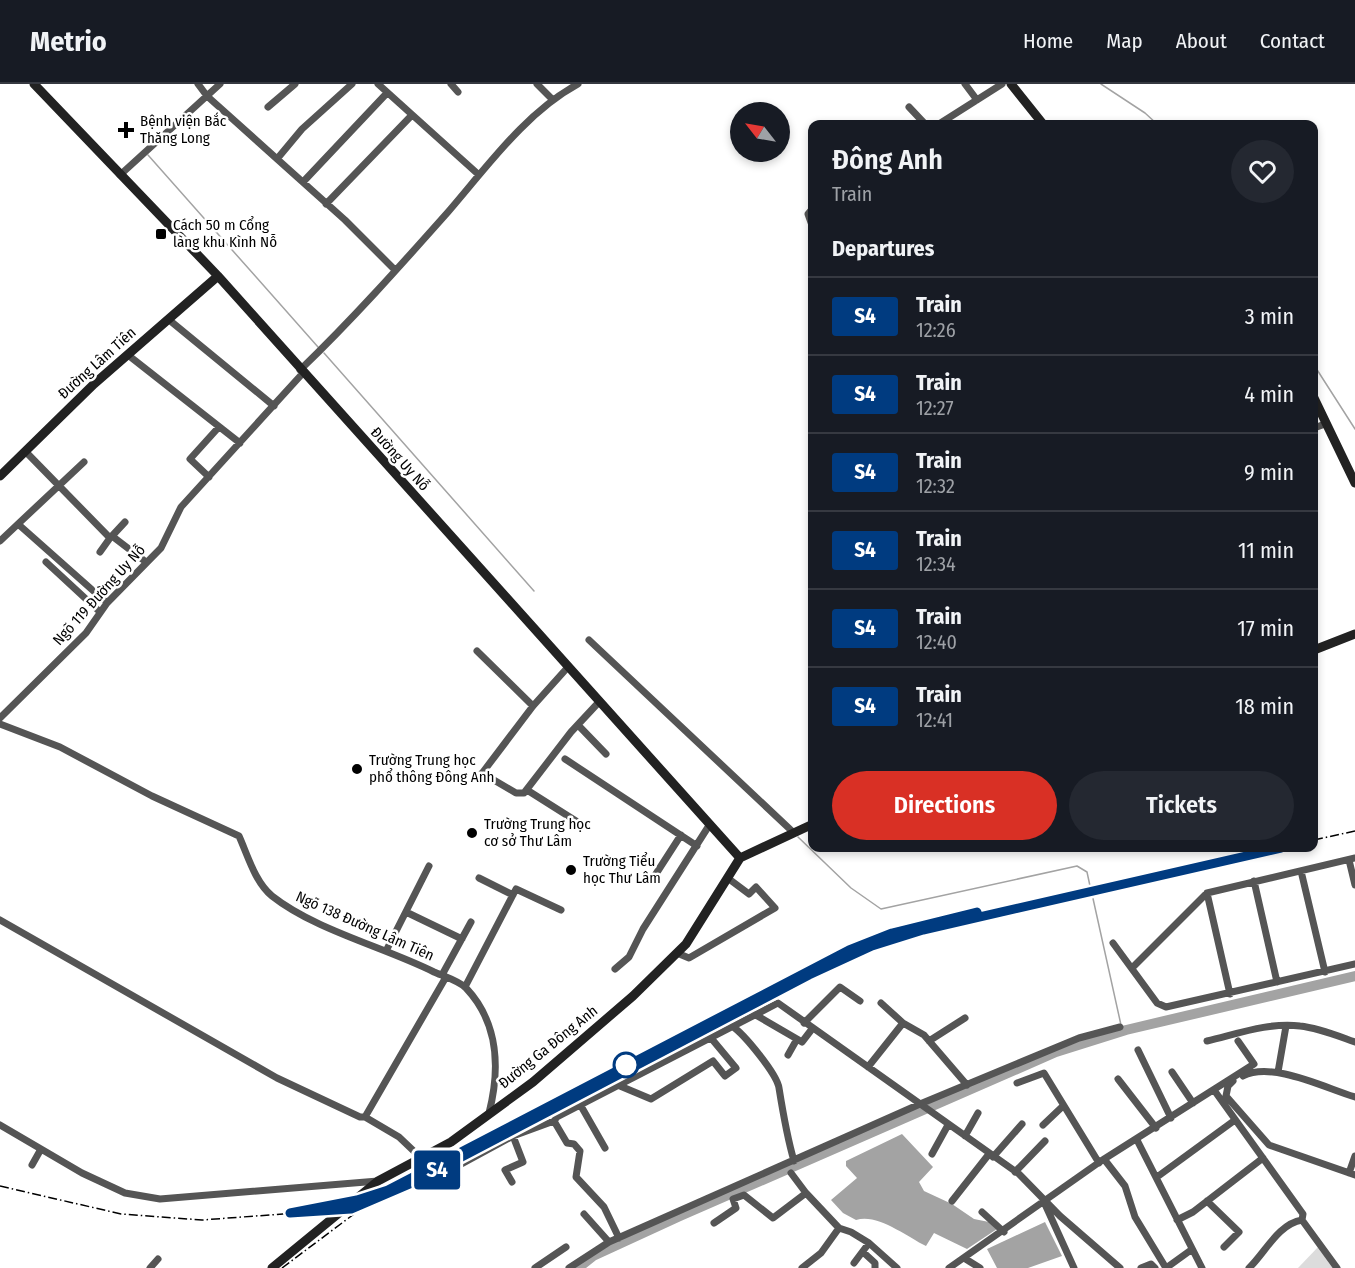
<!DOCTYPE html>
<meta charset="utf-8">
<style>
:root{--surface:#171b24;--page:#242831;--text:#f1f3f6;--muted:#9ea1a6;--line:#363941;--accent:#d93025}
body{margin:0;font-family:"Fira Sans Condensed",sans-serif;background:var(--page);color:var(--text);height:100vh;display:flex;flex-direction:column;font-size:22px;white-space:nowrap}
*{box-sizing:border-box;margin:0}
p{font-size:20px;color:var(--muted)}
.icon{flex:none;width:33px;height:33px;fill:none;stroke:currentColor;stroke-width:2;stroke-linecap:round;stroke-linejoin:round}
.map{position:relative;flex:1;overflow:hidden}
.side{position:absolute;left:808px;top:36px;width:510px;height:732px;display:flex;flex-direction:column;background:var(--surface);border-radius:12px;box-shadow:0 3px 9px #0003}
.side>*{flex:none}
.badge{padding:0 12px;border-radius:4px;font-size:21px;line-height:39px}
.needle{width:39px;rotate:301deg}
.tools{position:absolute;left:730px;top:18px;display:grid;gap:12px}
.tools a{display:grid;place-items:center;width:60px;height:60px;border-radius:50%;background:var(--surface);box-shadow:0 3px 9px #0003;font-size:30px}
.map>.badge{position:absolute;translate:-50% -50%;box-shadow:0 0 0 3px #fff}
h2{padding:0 24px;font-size:22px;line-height:54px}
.round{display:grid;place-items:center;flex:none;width:63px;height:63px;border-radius:32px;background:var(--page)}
.summary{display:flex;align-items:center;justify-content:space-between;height:102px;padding:0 24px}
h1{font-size:28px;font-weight:600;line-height:45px}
.action{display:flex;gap:12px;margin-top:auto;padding:12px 24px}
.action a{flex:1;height:69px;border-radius:36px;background:var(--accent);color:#fff;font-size:24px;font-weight:600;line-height:69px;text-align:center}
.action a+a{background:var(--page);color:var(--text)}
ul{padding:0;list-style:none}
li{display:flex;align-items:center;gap:18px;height:78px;padding:0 24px;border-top:2px solid var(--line)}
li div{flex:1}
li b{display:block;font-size:22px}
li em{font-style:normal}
li .badge{min-width:66px;font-weight:700;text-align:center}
header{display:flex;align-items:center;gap:36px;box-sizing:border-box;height:84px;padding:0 30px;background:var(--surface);border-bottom:2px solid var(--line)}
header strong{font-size:28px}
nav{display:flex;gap:33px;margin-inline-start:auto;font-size:21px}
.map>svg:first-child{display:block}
</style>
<header>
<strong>Metrio</strong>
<nav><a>Home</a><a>Map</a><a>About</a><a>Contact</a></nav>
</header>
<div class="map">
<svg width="1355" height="1184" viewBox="0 0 1355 1184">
<rect width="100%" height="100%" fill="#fff"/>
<path fill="#dcdcdc" d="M1320 1161 1337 1184H1298Z"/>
<path fill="#a3a3a3" d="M902 1050 933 1083 919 1098 924 1107 952 1120 974 1135 989 1138 997 1145 967 1165 934 1149 926 1162C906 1152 877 1129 856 1136L843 1129 831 1116 857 1094 846 1082V1077Z
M1045 1138 1062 1172 1028 1184H997L987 1165Z"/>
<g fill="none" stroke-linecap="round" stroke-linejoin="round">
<path stroke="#a3a3a3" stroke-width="1.5" d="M1101 0 1145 29 1157 40
M148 71 318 263
M324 269 534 507
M1314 281 1355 345
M798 753 851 804 881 825 1077 782 1087 788 1090 802
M1092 810 1121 941"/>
<path stroke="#a3a3a3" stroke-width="10" d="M578 1184 593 1172 680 1132 1056 968 1126 946 1355 892"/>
<path stroke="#555" stroke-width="7" d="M198 0 207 12 345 136 395 186
M378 0 479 91
M451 0 458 8
M537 0 552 15
M965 0 977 16
M268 23 295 0
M909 23 925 40
M939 40 1002 0
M277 75 302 45 352 0
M120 91 220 0
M303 98 387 9
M326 120 412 31
M813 124 808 130 813 144
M168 235 274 322
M128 271 240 359
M300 286C352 236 400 182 448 128 487 83 525 29 578 0
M1314 344 1325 340
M25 367 110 454 112 452 146 478
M84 378 18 440 107 519
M209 393 190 375 218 344
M112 452 125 438
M0 457 18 440
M100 468 110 454
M46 478 100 528
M589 556 794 749
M477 567 533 622
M0 634 86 549 107 519 161 464 181 423 303 289
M0 640 60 663 152 712 239 752C248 772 255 798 272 812 315 846 384 863 434 888 443 892 459 897 466 904 499 939 500 986 489 1029
M578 641 606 670
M565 675 697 762
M482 689 516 709H524L571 648 599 618
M480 692 533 622 568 583
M527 706 576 737
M1349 776 1355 801
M1301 787 1325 888
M479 794 513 811
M652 796 681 751
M1254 797 1277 898
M1207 809 1230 910
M406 828 462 855
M0 836 277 994 360 1033H365L446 893
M1113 859 1157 919 1166 923 1355 880
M386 867 429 782
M677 869 689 874 775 824 756 803 749 810 729 795
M1132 884 1207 809 1355 774
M615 885 629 873 643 845 710 740
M442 891 471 838
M465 903 516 805 561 826
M881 919 903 939 924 951 967 1001
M754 930 797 955 788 971
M804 939 840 903 860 917
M732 942C744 950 777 990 779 1004 783 1029 787 1053 794 1077
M797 955 802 958 812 945
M929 957 965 934
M1207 957C1237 950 1269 938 1300 942 1319 944 1338 952 1355 958
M1138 966 1171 1034
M868 983 903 939
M1172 988 1193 1019
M1278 988 1286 942
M1243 992C1272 977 1325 1004 1355 1013
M1118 995 1156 1044
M1233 997 1228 1002 1226 1012 1269 1061 1355 1091
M1017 999 1044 989 1099 1079
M620 1002 651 1015 713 977 725 992 736 984 711 954
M1214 1006 1303 1130 1302 1136 1337 1184
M581 1022 605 1064
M365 1033 399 1053 420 1073
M554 1037 567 1059 574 1060 580 1067 576 1093 604 1123 619 1154
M0 1041 82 1089 125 1109 160 1115 378 1097
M1043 1041 1063 1022
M965 1052 978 1029
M1137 1056 1202 1184
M932 1070 948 1041
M993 1073 1022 1040
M1104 1075 1125 1102 1135 1133 1166 1184
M32 1081 41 1065
M1015 1088 1045 1057
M1349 1089 1355 1072
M1157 1093 1235 1036
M432 1096 513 1052 554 1037 557 1033 778 919 1019 1090 1060 1132 1120 1184
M512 1098 505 1086 523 1078 513 1052
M806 1109 839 1144 851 1148 869 1159 897 1184
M952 1117 989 1070
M1207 1117 1239 1148 1224 1163
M1044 1118 1074 1184
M982 1128 1004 1148
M1177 1136 1193 1128 1263 1074
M714 1139 736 1124 733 1115 744 1111 773 1134 806 1109 791 1089
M609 1158 920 1020 1079 954 1120 943
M863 1168 875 1179V1184
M964 1174 980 1184
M854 1179 869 1159
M150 1184 158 1175
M535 1184 566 1163
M569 1184 609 1158 584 1130
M802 1184 821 1169 839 1144
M949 1184 1101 1077 1254 980 1238 957
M1141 1184 1151 1180 1155 1184
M1166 1184 1191 1166
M1249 1184C1265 1169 1278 1140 1302 1136"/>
<path stroke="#222" stroke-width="9" d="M34 0 218 192 740 774
M1011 0 1043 40
M1314 314 1355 399
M0 392 94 300 218 192
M1314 566 1355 550
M272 1184 378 1097 451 1058 533 998 633 912 686 860 740 774 813 740"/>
<path stroke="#000" stroke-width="1.5" stroke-dasharray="9 3 1.5 3" stroke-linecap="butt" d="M1314 756 1355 747
M0 1102 121 1130 202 1136 296 1129
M290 1129 325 1124 375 1110
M282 1184 362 1124 809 891 872 862 923 846 1281 764"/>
</g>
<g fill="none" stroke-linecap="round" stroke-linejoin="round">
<defs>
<path id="line" d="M977 828 892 849 849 866 388 1106 357 1116 290 1129 351 1125 414 1098 809 891 872 862 923 846 1281 764"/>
</defs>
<use href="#line" stroke="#fff" stroke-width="14"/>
<use href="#line" stroke="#003b80" stroke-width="9"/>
</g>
<g fill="#000" stroke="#fff" stroke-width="2">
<path d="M123 37h6v6h6v6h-6v6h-6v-6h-6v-6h6z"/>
<rect x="155" y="144" width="12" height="12" rx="3"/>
<circle cx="357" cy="685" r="6"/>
<circle cx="472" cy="749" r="6"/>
<circle cx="571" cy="786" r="6"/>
</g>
<circle fill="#fff" stroke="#003b80" stroke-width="3" cx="626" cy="981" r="12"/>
<g text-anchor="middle" stroke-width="5" stroke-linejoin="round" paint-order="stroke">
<g font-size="15" fill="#000" stroke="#fff" text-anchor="start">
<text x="140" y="42">Bệnh viện Bắc<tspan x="140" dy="17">Thăng Long</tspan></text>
<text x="173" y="146">Cách 50 m Cổng<tspan x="173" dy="17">làng khu Kình Nỗ</tspan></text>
<text x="369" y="681">Trường Trung học<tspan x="369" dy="17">phổ thông Đông Anh</tspan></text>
<text x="484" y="745">Trường Trung học<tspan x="484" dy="17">cơ sở Thư Lâm</tspan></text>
<text x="583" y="782">Trường Tiểu<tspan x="583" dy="17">học Thư Lâm</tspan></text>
</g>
<g font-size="15" fill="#000" stroke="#fff">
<text transform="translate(97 279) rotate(-42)" y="5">Đường Lâm Tiên</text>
<text transform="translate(400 375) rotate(48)" y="5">Đường Uy Nỗ</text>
<text transform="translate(99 511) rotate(-48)" y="5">Ngõ 119 Đường Uy Nỗ</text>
<text transform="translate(365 842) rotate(24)" y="5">Ngõ 138 Đường Lâm Tiên</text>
<text transform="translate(548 963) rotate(-39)" y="5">Đường Ga Đông Anh</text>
</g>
</g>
</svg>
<div class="tools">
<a><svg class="needle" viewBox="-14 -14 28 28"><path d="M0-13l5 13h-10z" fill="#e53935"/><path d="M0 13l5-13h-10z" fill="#9ea1a6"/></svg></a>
</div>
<b class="badge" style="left:437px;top:1086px;background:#003b80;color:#fff">S4</b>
<section class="side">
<div class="summary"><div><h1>Đông Anh</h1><p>Train</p></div><a class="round"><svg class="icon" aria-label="heart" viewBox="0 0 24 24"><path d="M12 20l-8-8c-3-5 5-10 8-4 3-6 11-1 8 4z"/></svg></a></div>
<h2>Departures</h2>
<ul>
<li><span class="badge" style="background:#003b80;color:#fff">S4</span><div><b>Train</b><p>12:26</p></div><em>3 min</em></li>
<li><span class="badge" style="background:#003b80;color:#fff">S4</span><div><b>Train</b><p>12:27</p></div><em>4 min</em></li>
<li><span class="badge" style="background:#003b80;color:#fff">S4</span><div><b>Train</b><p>12:32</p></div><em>9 min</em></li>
<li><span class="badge" style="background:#003b80;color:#fff">S4</span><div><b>Train</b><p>12:34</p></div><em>11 min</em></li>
<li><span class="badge" style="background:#003b80;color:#fff">S4</span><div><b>Train</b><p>12:40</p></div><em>17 min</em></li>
<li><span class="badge" style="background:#003b80;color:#fff">S4</span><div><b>Train</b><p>12:41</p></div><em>18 min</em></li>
</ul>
<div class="action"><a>Directions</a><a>Tickets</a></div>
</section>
</div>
